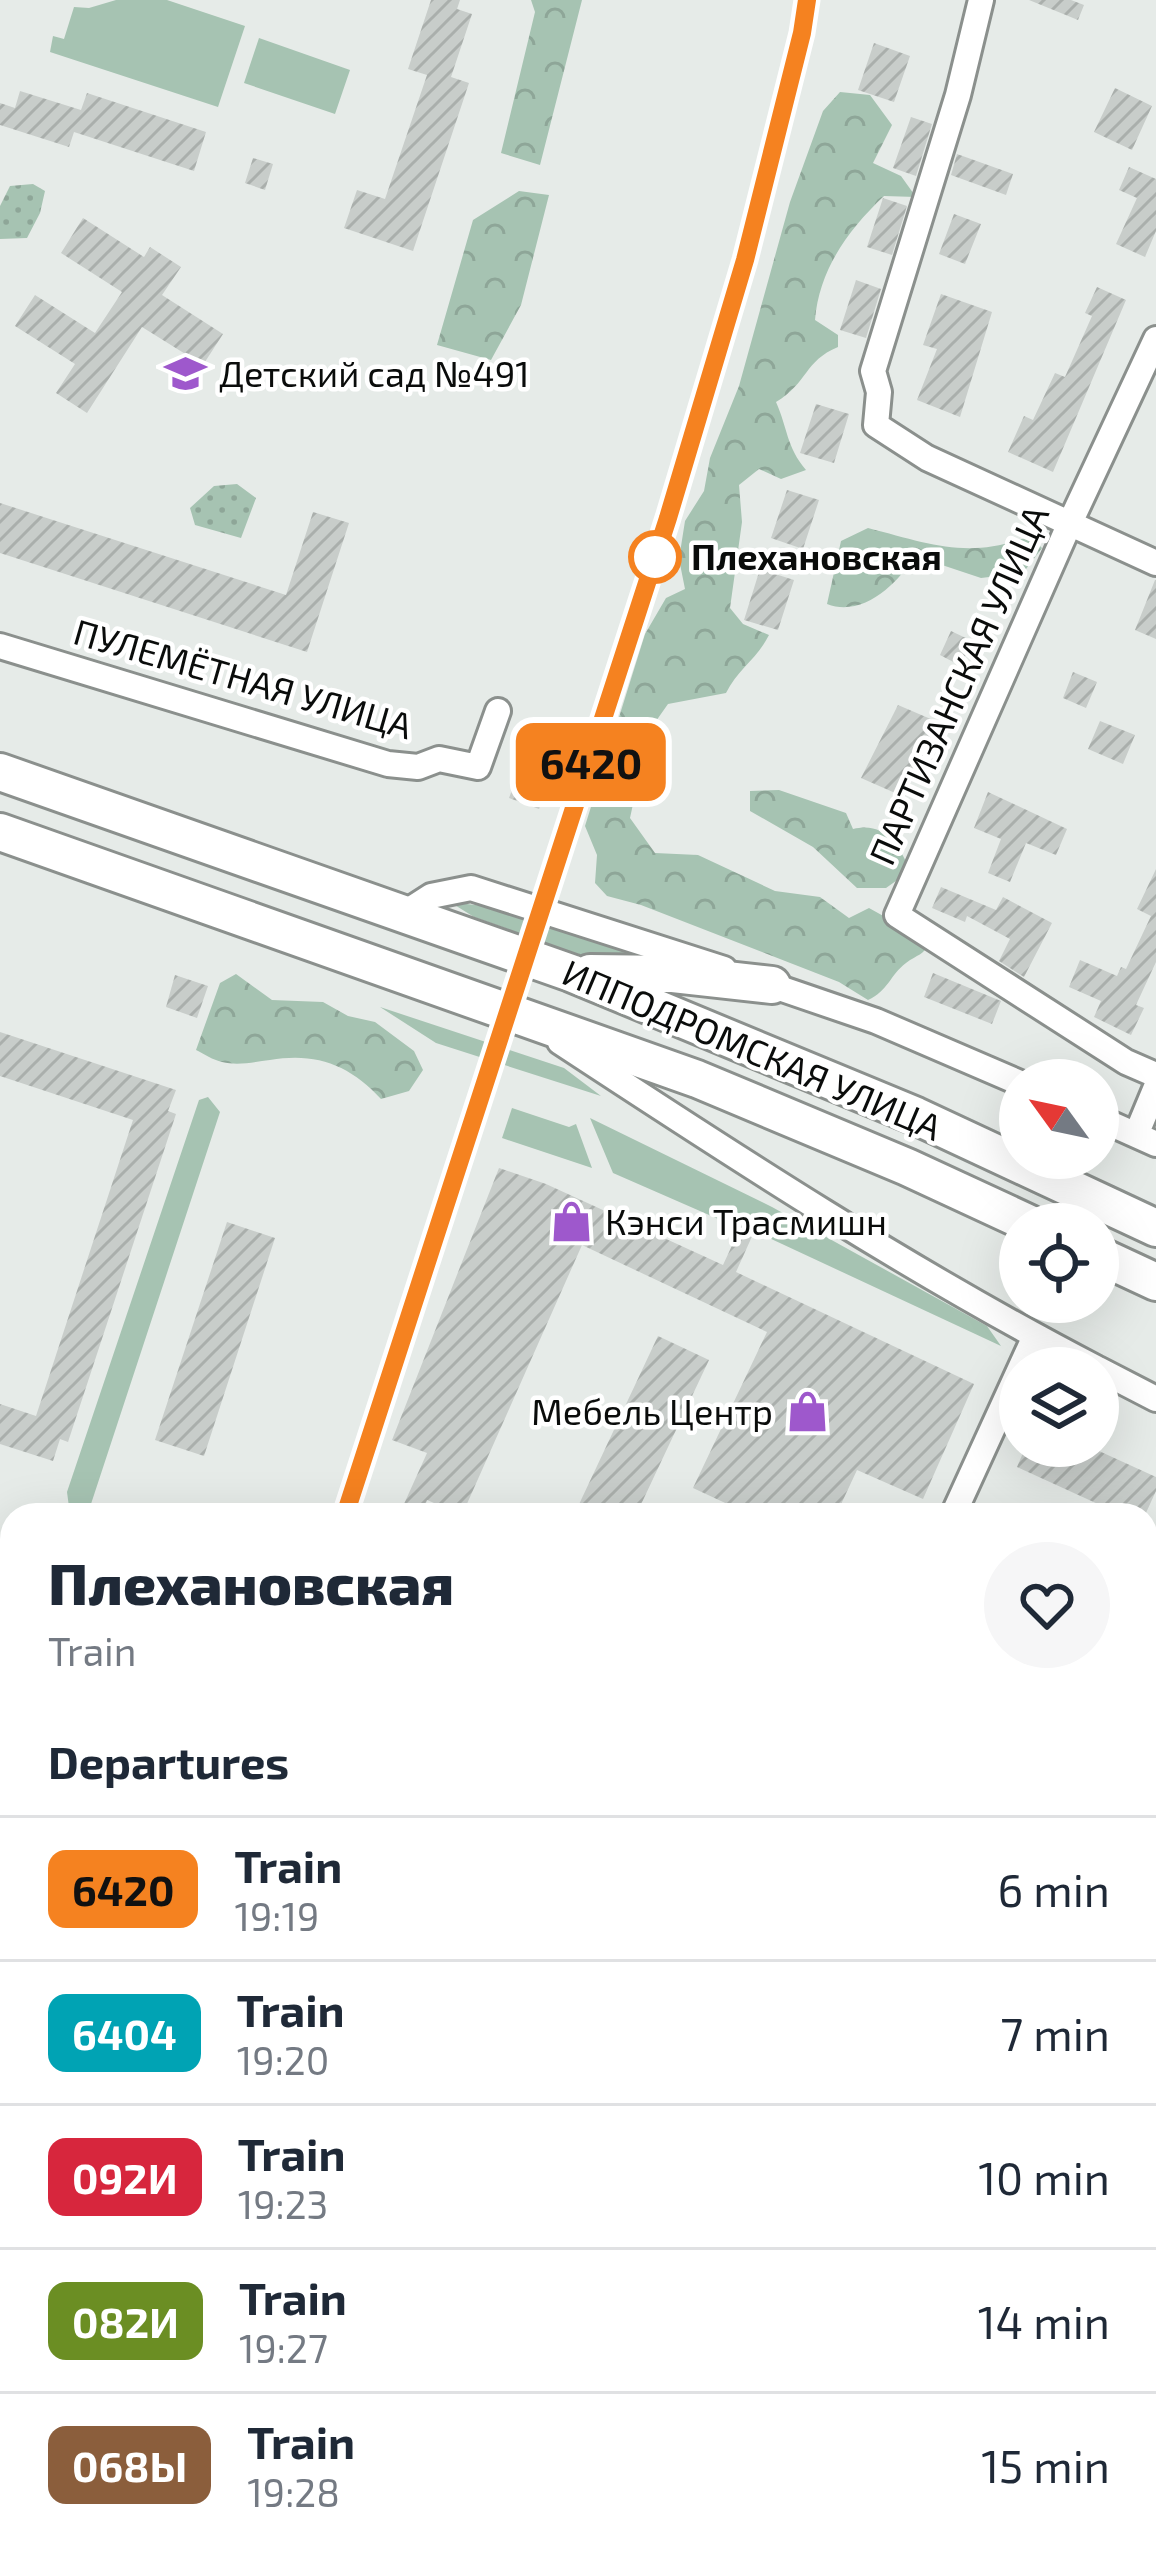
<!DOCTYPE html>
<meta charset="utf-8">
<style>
:root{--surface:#fff;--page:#f6f6f7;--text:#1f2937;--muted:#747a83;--line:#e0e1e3}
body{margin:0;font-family:"Exo 2",sans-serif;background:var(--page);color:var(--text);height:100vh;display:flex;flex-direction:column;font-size:45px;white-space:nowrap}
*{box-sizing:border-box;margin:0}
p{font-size:39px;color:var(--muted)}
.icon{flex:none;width:66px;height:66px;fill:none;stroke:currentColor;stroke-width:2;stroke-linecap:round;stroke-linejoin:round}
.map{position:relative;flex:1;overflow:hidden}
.panel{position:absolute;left:0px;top:1503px;width:1158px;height:1056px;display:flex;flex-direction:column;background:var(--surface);border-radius:36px 36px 0 0;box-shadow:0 12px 48px #0002}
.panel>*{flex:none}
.badge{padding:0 24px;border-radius:18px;font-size:42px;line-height:78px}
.needle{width:78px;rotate:303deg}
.fabs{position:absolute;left:999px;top:1059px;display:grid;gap:24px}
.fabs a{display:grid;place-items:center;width:120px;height:120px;border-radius:50%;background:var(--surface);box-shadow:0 12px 48px #0002;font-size:60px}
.map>.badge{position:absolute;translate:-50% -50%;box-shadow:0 0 0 6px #fff}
h2{padding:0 48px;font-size:45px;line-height:108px}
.round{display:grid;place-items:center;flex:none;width:126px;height:126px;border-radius:63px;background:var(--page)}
.overview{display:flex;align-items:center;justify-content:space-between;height:204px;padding:0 48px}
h1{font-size:57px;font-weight:800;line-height:90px}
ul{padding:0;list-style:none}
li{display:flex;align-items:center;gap:36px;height:144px;padding:0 48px;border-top:3px solid var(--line)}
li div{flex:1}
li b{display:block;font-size:45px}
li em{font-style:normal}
li .badge{min-width:132px;font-weight:700;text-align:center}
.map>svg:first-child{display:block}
</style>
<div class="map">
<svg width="1156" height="2559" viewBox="0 0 1156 2559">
<defs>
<pattern id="forest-crowns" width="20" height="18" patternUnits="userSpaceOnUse" patternTransform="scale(3)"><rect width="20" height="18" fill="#a6c3b2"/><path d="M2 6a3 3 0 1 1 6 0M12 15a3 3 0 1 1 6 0" fill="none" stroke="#8ea698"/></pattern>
<pattern id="park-dots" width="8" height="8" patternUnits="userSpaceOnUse" patternTransform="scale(3)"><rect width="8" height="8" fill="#a6c3b2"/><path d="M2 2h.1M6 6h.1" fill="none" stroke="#8ea698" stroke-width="1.8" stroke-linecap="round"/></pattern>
<pattern id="building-hatch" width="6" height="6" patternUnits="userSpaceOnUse" patternTransform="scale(3)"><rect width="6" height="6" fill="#c8cdca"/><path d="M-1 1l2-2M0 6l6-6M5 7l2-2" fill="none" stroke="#aaafac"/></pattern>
</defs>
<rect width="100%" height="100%" fill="#e6ebe8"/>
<path fill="#a6c3b2" d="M116 0H167L245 26 218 107 50 52 53 36 64 39 74 7 89 8Z
M259 38 350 70 335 114 244 83Z
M450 902 484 906 640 957H586L474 917Z
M380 1007 564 1068 601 1096 436 1043Z
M208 1097 220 1112 90 1507H69L67 1492 199 1100Z
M512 1108 569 1127 576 1124 592 1168 502 1138Z
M590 1118 772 1207 987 1326 1001 1346 767 1237 762 1229 741 1221 732 1225 613 1173Z"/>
<path fill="url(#forest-crowns)" d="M531 0H582L540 165 501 153 535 12Z
M840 92 870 95 892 125 873 163 901 176 916 197 884 196C848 230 819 270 815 320L838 335V347C804 361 808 383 776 402 788 429 786 446 806 470L781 479 759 469 739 485 742 522 730 608 743 624 769 635C757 659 738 669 726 693L668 704 649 731 630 818 655 853 698 855 775 891 820 897 849 918 869 908 930 942C923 956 918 954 906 963 890 975 888 991 868 1000L839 982 641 905 607 896 595 883 597 855 585 826 645 634 666 598 685 589 679 559 685 521 704 491 710 458 739 386 790 202 823 111Z
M519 191 549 195 521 305 491 360 437 345 473 220Z
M868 528C930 544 969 560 1030 536L1042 548 1023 573 981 578 915 556C898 583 863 618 827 604L841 541Z
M779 790 846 813 853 829C884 821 900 845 910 871L886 888H857L813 847 750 811V791Z
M236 974 272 1000 323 1002 348 1016 375 1022 414 1051 423 1070 409 1091 381 1099C350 1065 316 1052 270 1060 254 1062 238 1066 222 1062 213 1060 204 1054 196 1050L220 983Z"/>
<path fill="url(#park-dots)" d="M33 184 45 191 40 213 27 238 0 239V206L10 186Z
M237 484 256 498 241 538 195 525 190 508 214 486Z"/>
<path fill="url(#building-hatch)" d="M431 0H460L457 9 472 14 451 77 469 83 413 251 344 228 357 190 385 199 427 75 408 69Z
M1029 0H1071L1084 5 1078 20Z
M874 43 910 56 894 102 858 90Z
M1115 88 1152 106 1132 150 1094 132Z
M20 91 81 110 87 93 206 132 194 171 74 132 69 147 0 125V103L15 108Z
M911 117 932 124 916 176 893 168Z
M957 154 1013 174 1006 195 951 175Z
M253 158 273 164 265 190 245 183Z
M1129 167 1156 179V231L1145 257 1116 244 1137 198 1119 190Z
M883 198 907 206 892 255 867 247Z
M954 214 981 224 965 264 939 254Z
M83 218 144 257 150 247 181 267 162 295 223 334 203 365 142 327 87 413 56 393 75 364 15 326 35 295 95 333 122 292 61 253Z
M856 280 881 289 866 338 840 330Z
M1097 287 1126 300 1053 472 1008 452 1024 416 1033 420 1055 373 1065 377 1092 316 1085 313Z
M941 294 992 312 960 417 917 400 937 349 923 345Z
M816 404 849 414 834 463 800 453Z
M787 490 819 500 803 549 771 538Z
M0 503 286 595 313 512 349 523 307 652 0 553Z
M760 569 794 580 778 630 744 620Z
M1155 580H1156V639L1135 630Z
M951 631 972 641 961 666 940 655Z
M1073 672 1097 682 1086 708 1063 698Z
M898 705 940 723 902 796 861 778Z
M1100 721 1135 735 1123 764 1088 749Z
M528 747 557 757 539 809 509 798Z
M988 792 1067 829 1056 855 1026 843 1010 882 988 873 1001 839 974 828Z
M1156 869V962L1136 1005 1144 1008 1131 1035 1094 1017 1101 1001 1069 987 1080 960 1117 976 1121 967 1126 969 1151 916 1137 909Z
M941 887 996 910 1003 897 1052 923 1024 977 999 961 1010 939 967 916 965 922 932 908Z
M933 973 1001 1001 992 1024 924 997Z
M175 975 208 986 197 1018 166 1007Z
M0 1032 176 1090 168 1111 176 1114 68 1442 60 1439 53 1461 0 1444V1404L36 1416 133 1120 0 1076Z
M499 1168 546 1184 723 1265 741 1226 754 1232 736 1272 974 1384 923 1499 857 1470 836 1515H751L693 1488 767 1332 582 1245 462 1515 427 1500 422 1515H399L427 1453 392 1440Z
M227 1222 275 1238 204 1456 155 1440Z
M658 1336 709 1360 636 1515H574Z
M1026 1446H1101L1099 1451 1156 1477V1491L1145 1515H1122L1017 1467Z"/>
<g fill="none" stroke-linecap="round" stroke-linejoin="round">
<defs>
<path id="minor" d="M981 0 958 95 873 371 879 392 876 425 927 458 1156 563
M1156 339 1069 525 897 915 1126 1062 1156 1075
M0 646 388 764 418 767 439 759 478 767 498 711
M403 914 431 896 471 888 724 969
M762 982 876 1021 1020 1083
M560 1042C735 1157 911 1272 1096 1368
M1098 1118 1156 1144
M1136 1135 1156 1087
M1098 1369 1156 1399
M953 1515 1035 1336
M0 1853 12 1825
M1146 2185 1156 2190
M203 2547 207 2559
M487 2559 493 2547"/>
<path id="major" d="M1146 1801 1156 1779
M806 2559 811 2547"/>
<path id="highway" d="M0 772 571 973 916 1116 1156 1228
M0 832 697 1079 907 1167 1030 1224
M590 973 673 974 772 985
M1098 1255 1156 1282"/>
</defs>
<use href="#minor" stroke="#8b908d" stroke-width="30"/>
<use href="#major" stroke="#8b908d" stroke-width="39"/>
<use href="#highway" stroke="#8b908d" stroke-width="42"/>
<use href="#minor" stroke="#fff" stroke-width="24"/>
<use href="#major" stroke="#fff" stroke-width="33"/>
<use href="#highway" stroke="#fff" stroke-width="36"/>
<defs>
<path id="rail" d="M345 1515 667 518 745 260 802 33 807 0
M0 2550 12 2512"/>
</defs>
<use href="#rail" stroke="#757977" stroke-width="10"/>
<use href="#rail" stroke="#fff" stroke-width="6" stroke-dasharray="18" stroke-linecap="butt"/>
</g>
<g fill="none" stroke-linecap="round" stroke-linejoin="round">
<defs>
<path id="line" d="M345 1515 668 518 745 260 802 33 807 0"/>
</defs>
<use href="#line" stroke="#fff" stroke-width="27"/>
<use href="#line" stroke="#f58220" stroke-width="18"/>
</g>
<defs>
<symbol id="school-bare" viewBox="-9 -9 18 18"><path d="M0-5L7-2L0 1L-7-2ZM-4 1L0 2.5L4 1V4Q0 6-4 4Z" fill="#9e58cc" stroke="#fff" stroke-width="2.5" paint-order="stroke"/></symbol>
<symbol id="shop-bare" viewBox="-9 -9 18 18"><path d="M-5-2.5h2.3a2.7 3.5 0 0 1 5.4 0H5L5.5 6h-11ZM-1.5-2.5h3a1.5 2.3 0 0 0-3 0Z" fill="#9e58cc" stroke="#fff" stroke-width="2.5" paint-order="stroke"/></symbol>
</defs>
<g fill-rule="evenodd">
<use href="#school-bare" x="156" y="344" width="59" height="59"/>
<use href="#shop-bare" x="542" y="1192" width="59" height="59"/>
<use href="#shop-bare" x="778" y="1382" width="59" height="59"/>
</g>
<circle fill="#fff" stroke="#f58220" stroke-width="6" cx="655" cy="557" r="24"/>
<g text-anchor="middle" stroke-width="9" stroke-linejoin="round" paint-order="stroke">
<g font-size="36" fill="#0a0c0b" stroke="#fff" text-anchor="start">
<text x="219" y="387">Детский сад №491</text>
<text x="605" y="1235">Кэнси Трасмишн</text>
<text x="773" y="1425" text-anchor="end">Мебель Центр</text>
</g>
<g font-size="36" font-weight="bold" fill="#0a0c0b" stroke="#fff" text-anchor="start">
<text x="691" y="570">Плехановская</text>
</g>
<g font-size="36" fill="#0a0c0b" stroke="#fff">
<text transform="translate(243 679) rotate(16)" y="13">ПУЛЕМЁТНАЯ УЛИЦА</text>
<text transform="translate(959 685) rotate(-66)" y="13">ПАРТИЗАНСКАЯ УЛИЦА</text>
<text transform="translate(752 1050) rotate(23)" y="13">ИППОДРОМСКАЯ УЛИЦА</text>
</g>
</g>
</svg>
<div class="fabs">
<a><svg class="needle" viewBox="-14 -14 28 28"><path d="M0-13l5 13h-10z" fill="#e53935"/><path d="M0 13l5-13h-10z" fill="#747a83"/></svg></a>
<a><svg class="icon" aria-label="locate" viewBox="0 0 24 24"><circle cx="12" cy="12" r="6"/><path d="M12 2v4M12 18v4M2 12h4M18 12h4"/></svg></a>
<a><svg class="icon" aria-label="layers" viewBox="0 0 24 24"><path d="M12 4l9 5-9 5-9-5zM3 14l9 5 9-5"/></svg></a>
</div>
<b class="badge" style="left:591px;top:762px;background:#f58220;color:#111">6420</b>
<section class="panel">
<div class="overview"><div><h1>Плехановская</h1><p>Train</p></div><a class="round"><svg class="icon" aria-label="heart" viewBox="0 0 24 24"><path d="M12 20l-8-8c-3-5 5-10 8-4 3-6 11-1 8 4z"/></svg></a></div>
<h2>Departures</h2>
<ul>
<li><span class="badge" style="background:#f58220;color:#111">6420</span><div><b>Train</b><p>19:19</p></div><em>6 min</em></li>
<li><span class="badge" style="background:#00a3b4;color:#fff">6404</span><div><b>Train</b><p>19:20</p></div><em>7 min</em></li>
<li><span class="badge" style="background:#d7263d;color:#fff">092И</span><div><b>Train</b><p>19:23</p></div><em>10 min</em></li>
<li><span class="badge" style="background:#6b8e23;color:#fff">082И</span><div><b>Train</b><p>19:27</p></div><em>14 min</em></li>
<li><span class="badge" style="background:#8b5e3c;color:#fff">068Ы</span><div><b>Train</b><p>19:28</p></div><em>15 min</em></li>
</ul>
</section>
</div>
